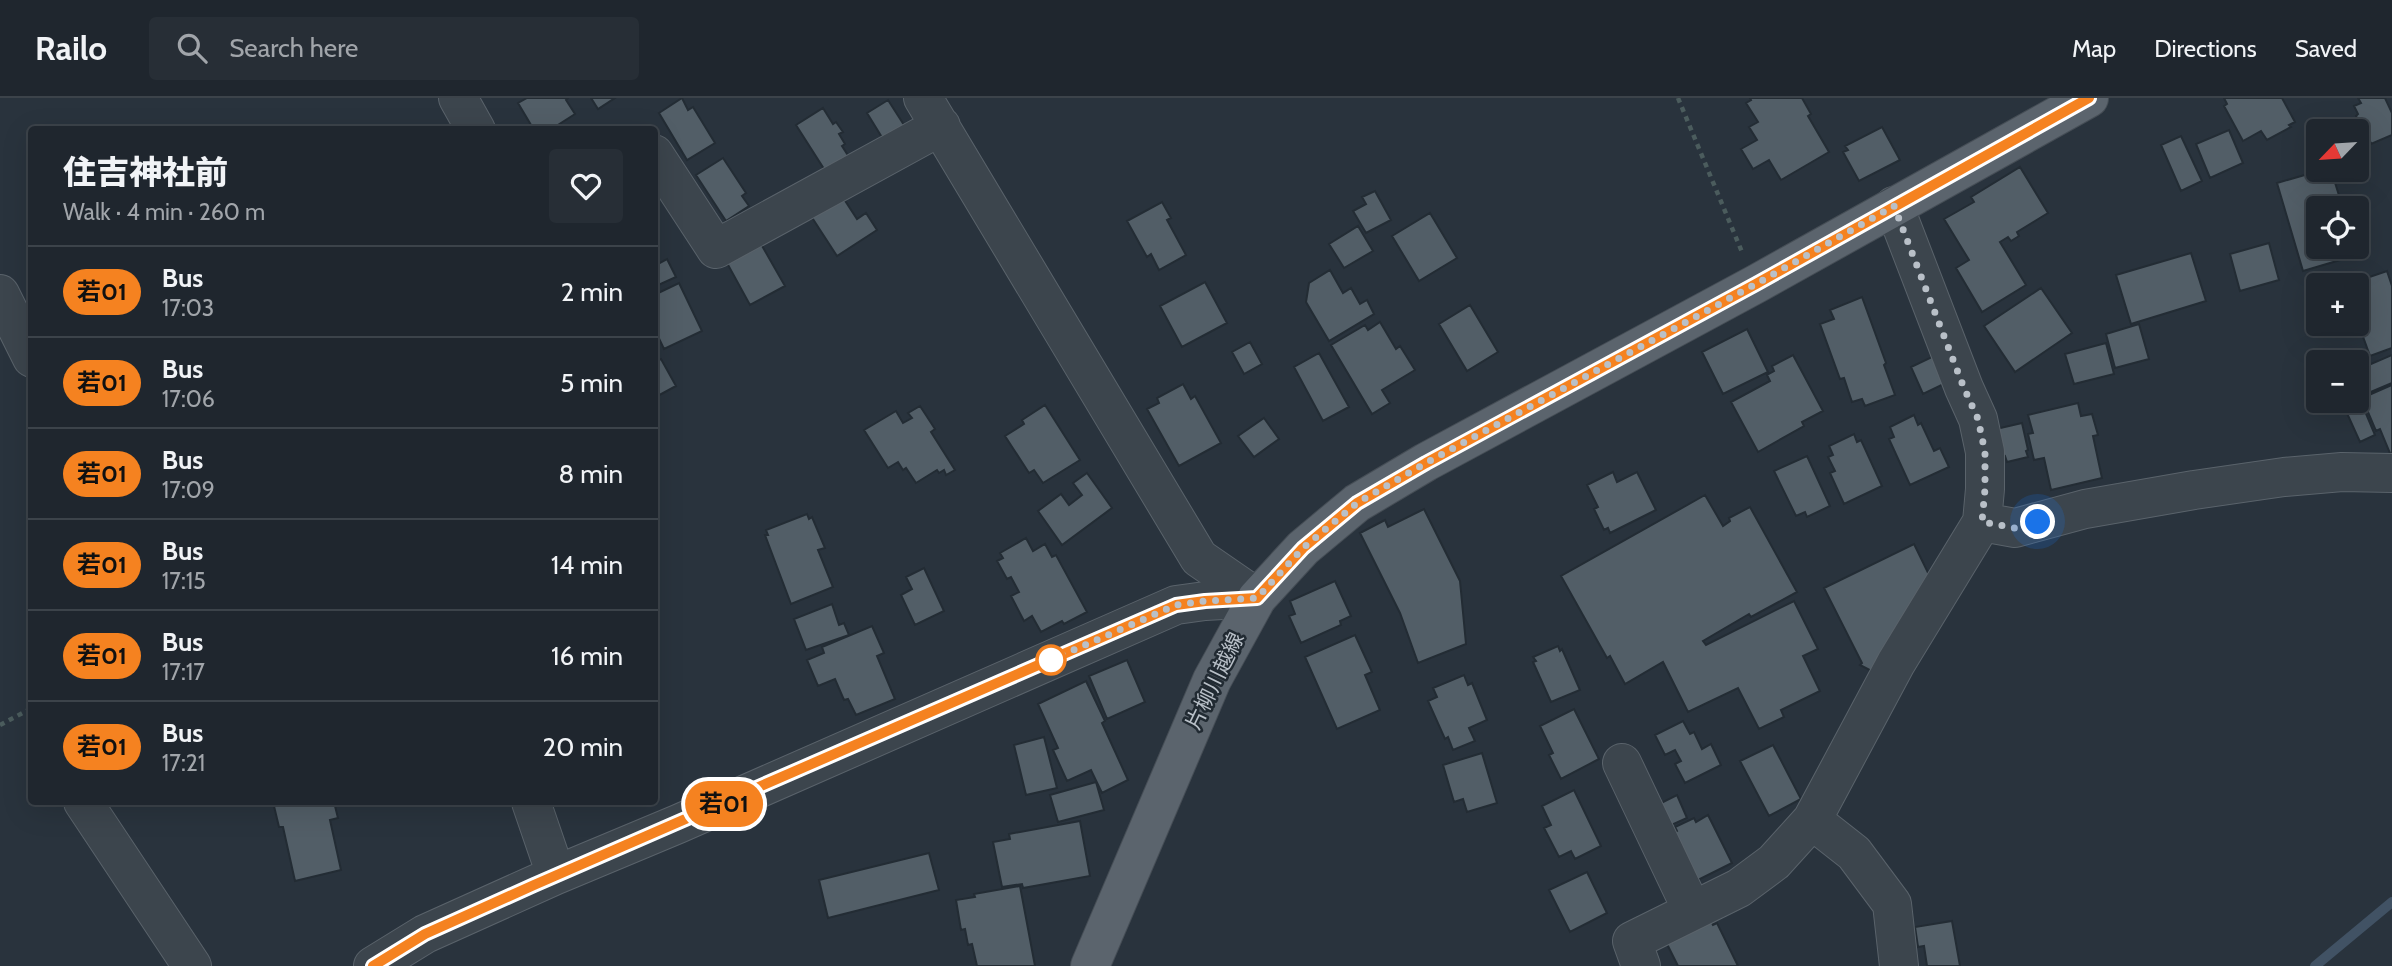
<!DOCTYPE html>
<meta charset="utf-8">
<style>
:root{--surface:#1f262e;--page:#272e36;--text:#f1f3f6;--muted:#a1a5aa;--line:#3c434a}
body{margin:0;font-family:Cabin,"Noto Sans JP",sans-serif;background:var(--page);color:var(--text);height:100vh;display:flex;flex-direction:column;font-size:26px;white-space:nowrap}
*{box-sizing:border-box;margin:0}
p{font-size:23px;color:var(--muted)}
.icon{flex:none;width:38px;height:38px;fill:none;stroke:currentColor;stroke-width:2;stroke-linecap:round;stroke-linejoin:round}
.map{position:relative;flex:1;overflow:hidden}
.sheet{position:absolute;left:28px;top:28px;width:630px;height:679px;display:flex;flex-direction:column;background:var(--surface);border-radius:7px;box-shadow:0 7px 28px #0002,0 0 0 2px var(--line)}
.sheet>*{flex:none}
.badge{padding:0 14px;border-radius:23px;font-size:24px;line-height:46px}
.needle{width:46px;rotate:245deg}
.fabs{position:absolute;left:2306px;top:21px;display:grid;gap:14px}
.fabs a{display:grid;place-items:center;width:63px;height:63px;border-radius:7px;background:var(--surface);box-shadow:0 7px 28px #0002,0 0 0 2px var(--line);font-size:35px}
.you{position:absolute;width:35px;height:35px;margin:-18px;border:5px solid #fff;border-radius:50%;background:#1a73e8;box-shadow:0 0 0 10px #1a73e833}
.map>.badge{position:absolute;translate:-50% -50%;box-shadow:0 0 0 4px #fff}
.round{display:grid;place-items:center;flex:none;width:74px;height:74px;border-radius:7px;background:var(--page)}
.overview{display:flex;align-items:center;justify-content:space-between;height:119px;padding:0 35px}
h1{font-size:33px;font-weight:800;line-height:52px}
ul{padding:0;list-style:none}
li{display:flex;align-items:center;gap:21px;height:91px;padding:0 35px;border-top:2px solid var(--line)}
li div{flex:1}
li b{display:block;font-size:26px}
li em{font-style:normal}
li .badge{min-width:77px;font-weight:700;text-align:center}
header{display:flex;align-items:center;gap:42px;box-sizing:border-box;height:98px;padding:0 35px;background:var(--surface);border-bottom:2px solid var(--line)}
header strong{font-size:33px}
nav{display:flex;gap:38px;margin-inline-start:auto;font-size:24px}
.search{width:490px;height:63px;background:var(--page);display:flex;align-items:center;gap:18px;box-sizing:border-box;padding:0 24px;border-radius:7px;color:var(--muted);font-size:26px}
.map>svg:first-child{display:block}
</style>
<header>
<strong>Railo</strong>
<div class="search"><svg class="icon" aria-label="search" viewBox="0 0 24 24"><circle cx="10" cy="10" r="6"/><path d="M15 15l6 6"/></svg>Search here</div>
<nav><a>Map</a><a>Directions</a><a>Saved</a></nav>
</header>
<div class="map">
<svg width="2392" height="868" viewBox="0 0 2392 868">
<rect width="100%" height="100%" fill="#29333d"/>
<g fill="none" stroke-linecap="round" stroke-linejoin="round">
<path stroke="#415264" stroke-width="10" d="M2315 868 2392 804"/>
</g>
<path fill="#525e67" stroke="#232c34" stroke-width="2" d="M527 0H568L566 2 575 16 550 32H534L518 5Z
M591 0H615L598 11Z
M682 0 688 12 693 9 715 45 687 62 659 15Z
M1750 0H1802L1811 16 1808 18 1829 54 1781 82 1769 62 1753 71 1741 51 1757 42 1749 29 1758 24 1746 5 1751 2Z
M2224 0H2282L2295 24 2289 27 2291 29 2267 42 2261 33 2243 43 2224 8 2227 6Z
M2358 0H2385L2392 15V37L2371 46 2368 37 2365 38 2356 18 2358 16 2354 8 2361 5Z
M888 2 904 27 883 41 867 15Z
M823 10 833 26 836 24 843 34 839 36 845 46 842 48 849 59 826 74 796 27Z
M1882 29 1900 62 1859 83 1843 54 1848 52 1845 48Z
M2229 32 2243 65 2210 80 2196 46Z
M2181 38 2202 83 2181 93 2161 47Z
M723 60 746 95 742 98 749 108 726 123 696 77Z
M2020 69 2048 115 2017 134 2019 138 2011 143 2008 139 2000 144 2026 187 1982 214 1956 170 1969 162 1944 121 1974 104 1971 99Z
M2322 72H2331L2343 110H2319V149H2354L2357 157 2303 173 2277 85Z
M1375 93 1391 122 1366 135 1353 113 1366 106 1362 99Z
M842 98 857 121 866 115 877 132 837 158 811 118Z
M1162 104 1171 120 1167 122 1186 157 1159 172 1151 156 1147 159 1127 123Z
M1430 115 1457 160 1419 183 1392 138Z
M1358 128 1373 153 1344 170 1329 146Z
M2269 145 2279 182 2240 193 2230 156Z
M761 146 785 188 750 207 727 165Z
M2191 155 2206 203 2131 226 2116 177Z
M667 161 676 179 654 189V168Z
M1330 172 1343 195 1351 190 1360 206 1367 202 1374 216 1329 243 1306 204 1309 185Z
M2387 173 2392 188V250L2370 258 2357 222V187H2346Z
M1205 184 1227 225 1182 249 1160 208Z
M679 185 702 233 664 251 654 230V197Z
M2041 190 2072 235 2015 274 1984 228Z
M1862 199 1886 265 1884 267 1895 297 1865 308 1862 301 1852 304 1844 280 1840 281 1820 226 1834 221 1830 212Z
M1470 207 1498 254 1467 273 1439 226Z
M1380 224 1396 251 1400 248 1415 272 1382 292 1390 305 1372 316 1331 247 1365 227 1368 232Z
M2139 226 2149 261 2115 270 2106 236Z
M1747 231 1768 274 1723 296 1702 254Z
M1250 244 1262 266 1244 276 1232 254Z
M2106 245 2114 276 2074 286 2065 256Z
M1319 255 1349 309 1323 323 1294 269Z
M1793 257 1823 313 1802 324 1804 328 1758 354 1731 304 1770 283 1767 277 1774 273 1772 268Z
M1936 257 1948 284 1923 296 1911 269Z
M2392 257V285L2359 299 2357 272Z
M661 261 676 288 654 300V264Z
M1183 286 1191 301 1195 298 1221 345 1179 368 1147 311 1159 305 1157 300Z
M2392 287V360L2380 331 2376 333 2362 300Z
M2078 305 2081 318 2092 316 2098 337 2093 338 2102 380 2051 392 2044 360 2034 362 2028 336 2033 335 2028 317Z
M2362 306 2375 337 2360 344 2346 313Z
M1045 307 1080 362 1043 385 1034 372 1029 375 1005 338 1024 326 1022 322Z
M920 308 935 331 931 334 955 372 946 377 944 372 939 375 937 372 916 385 906 370 903 372 898 364 888 370 864 332 896 313 903 325 912 320 908 315Z
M1914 317 1918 327 1921 325 1934 353 1940 350 1949 369 1910 387 1889 341 1894 339 1890 329Z
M1264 320 1279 341 1254 359 1238 338Z
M2022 325 2028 352 2026 353 2028 359 2007 364 2005 358 2002 359 1996 331Z
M1854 336 1857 344 1861 342 1882 388 1844 406 1830 375 1835 373 1828 359 1833 357 1829 348Z
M1807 358 1830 408 1807 419 1805 414 1796 418 1774 373Z
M1613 374 1617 384 1637 374 1656 412 1610 435 1608 430 1604 432 1594 411 1598 409 1587 387Z
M1087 375 1112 410 1062 447 1038 413 1061 396 1069 407 1082 397 1073 385Z
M1705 397 1723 428 1730 423 1729 420 1750 409 1797 494 1751 519 1749 516 1703 543 1706 547 1794 503 1818 551 1803 558 1820 593 1781 612 1784 619 1759 631 1738 590 1688 614 1663 564 1625 586 1610 558 1607 560 1561 478Z
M1424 411 1460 483 1466 546 1418 565 1400 515 1360 435 1385 422 1388 429Z
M807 416 809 421 812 419 825 450 818 452 833 489 791 506 765 437H768L766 432Z
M1026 440 1033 453 1045 446 1052 459 1056 457 1087 514 1064 526 1062 523 1041 534 1032 518 1024 523 1011 498 1019 494 1011 479 1007 481 997 463 1003 460 1000 455Z
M1914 446 1934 487 1883 579 1860 567 1862 565 1824 490Z
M924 470 944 513 915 527 901 497 912 491 906 479Z
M1335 483 1351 518 1340 523 1341 527 1301 545 1289 518 1295 516 1290 503Z
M832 506 839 527 844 525 849 537 806 552 794 521Z
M872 528 884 555 877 558 895 601 856 617 848 601 844 602 835 581 818 588 807 562 824 555 822 549Z
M1355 537 1372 574 1365 577 1380 612 1337 631 1305 559Z
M1558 548 1560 553 1562 551 1580 592 1551 604 1533 564 1536 563 1533 559Z
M1127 562 1145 604 1107 621 1089 578Z
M1464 577 1468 587 1472 585 1487 622 1469 630 1475 643 1453 652 1448 639 1445 641 1428 603 1437 599 1433 590Z
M1086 583 1105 623 1102 625 1128 682 1102 695 1091 672 1067 683 1053 652 1058 650 1038 606Z
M1574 611 1599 661 1561 681 1549 657 1553 655 1540 628Z
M1683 623 1690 636 1694 634 1702 651 1711 646 1721 667 1685 685 1675 666 1681 663 1675 652 1665 657 1655 637Z
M1044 639 1057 690 1026 697 1014 647Z
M1773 647 1801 701 1769 718 1740 663Z
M1482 655 1497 705 1467 714 1463 701 1454 704 1443 667Z
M1096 684 1104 712 1058 724 1050 697Z
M1574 692 1601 748 1575 761 1571 753 1559 759 1544 730 1551 727 1542 708Z
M1677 697 1687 720 1667 729 1657 707Z
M273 704H334L338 720 330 722 341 772 295 783 283 729H279Z
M1708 717 1732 765 1696 783 1673 736 1677 733 1675 729 1694 720 1696 724Z
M1080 723 1090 778 1023 790 1022 786 1002 789 993 744 1010 741 1009 736Z
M929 755 939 792 828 820 819 782Z
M1587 774 1607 815 1570 834 1549 792Z
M1020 788 1035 868H977L972 846 968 847 965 831 961 832 956 802 975 799 974 796Z
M1711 823 1713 827 1717 825 1738 868H1678L1666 844Z
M1952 823 1960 868H1927L1924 848 1918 849 1915 829Z"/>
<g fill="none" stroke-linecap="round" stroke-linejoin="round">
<defs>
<path id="minor" d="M458 0 476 32
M923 0 1199 460 1257 500
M654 56 716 151 941 28
M0 196 32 260
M1982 424 2015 430 2085 411 2194 392 2284 379 2342 374 2392 375
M1622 665 1692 812
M83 704 192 868
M531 704 556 777
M1812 722 1896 565 1982 424 1985 391V354L1978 321 1964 290 1894 108
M373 868 425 836 556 777 678 726 1176 507 1205 503 1257 500
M1641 868 1632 843 1739 790 1774 764 1812 722 1854 755 1892 806 1899 868"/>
<path id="major" d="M1090 868 1212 582 1257 500 1303 450 1357 405 1426 364 1756 186 2089 0"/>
</defs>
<use href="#minor" stroke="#5a636b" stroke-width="40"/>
<use href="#major" stroke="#464e56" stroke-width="40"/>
<path stroke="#4b5c5d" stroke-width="4.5" stroke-dasharray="5 5" stroke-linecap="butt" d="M1678 0 1742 154
M0 627 32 610"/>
<use href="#minor" stroke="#3c454d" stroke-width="38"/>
<use href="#major" stroke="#5b646d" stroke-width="38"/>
</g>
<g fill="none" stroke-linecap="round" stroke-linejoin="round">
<defs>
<path id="line" d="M373 868 425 836 534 787 1176 507 1205 503 1257 500 1303 450 1357 405 1426 365 1756 186 2089 0"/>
</defs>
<use href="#line" stroke="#fff" stroke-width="16"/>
<use href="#line" stroke="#f58220" stroke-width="10"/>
<path stroke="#b9c0c8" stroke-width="7" stroke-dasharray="0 12.6" d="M1051 562 1176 507 1205 503 1257 500 1303 450 1357 405 1426 365 1756 186 1894 108 1964 290 1978 321 1985 354V391L1982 424 2015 430 2038 424"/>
</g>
<circle fill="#fff" stroke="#f58220" stroke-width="3.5" cx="1051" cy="562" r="14"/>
<g text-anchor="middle" stroke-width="5" stroke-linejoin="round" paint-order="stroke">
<g font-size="21" fill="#b9c0c8" stroke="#212a32">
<text transform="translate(1215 583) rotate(-64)" y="7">片柳川越線</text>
</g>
</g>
</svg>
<div class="fabs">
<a><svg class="needle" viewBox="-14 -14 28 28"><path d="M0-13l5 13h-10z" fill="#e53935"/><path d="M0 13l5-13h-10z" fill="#a1a5aa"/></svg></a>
<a><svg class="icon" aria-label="locate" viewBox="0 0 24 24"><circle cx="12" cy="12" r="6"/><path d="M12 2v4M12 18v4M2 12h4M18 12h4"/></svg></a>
<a>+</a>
<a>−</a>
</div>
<div class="you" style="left:2038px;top:424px"></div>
<b class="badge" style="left:724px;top:706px;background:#f58220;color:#111">若01</b>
<section class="sheet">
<div class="overview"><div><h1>住吉神社前</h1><p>Walk · 4 min · 260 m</p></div><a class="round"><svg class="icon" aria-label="heart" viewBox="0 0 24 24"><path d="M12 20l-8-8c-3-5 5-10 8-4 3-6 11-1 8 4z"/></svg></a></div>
<ul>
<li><span class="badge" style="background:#f58220;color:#111">若01</span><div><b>Bus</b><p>17:03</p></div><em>2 min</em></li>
<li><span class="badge" style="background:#f58220;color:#111">若01</span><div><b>Bus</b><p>17:06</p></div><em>5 min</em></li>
<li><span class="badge" style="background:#f58220;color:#111">若01</span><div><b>Bus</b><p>17:09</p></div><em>8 min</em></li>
<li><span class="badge" style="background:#f58220;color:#111">若01</span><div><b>Bus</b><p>17:15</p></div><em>14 min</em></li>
<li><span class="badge" style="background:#f58220;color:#111">若01</span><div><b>Bus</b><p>17:17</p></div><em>16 min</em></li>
<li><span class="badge" style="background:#f58220;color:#111">若01</span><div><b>Bus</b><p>17:21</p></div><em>20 min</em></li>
</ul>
</section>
</div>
